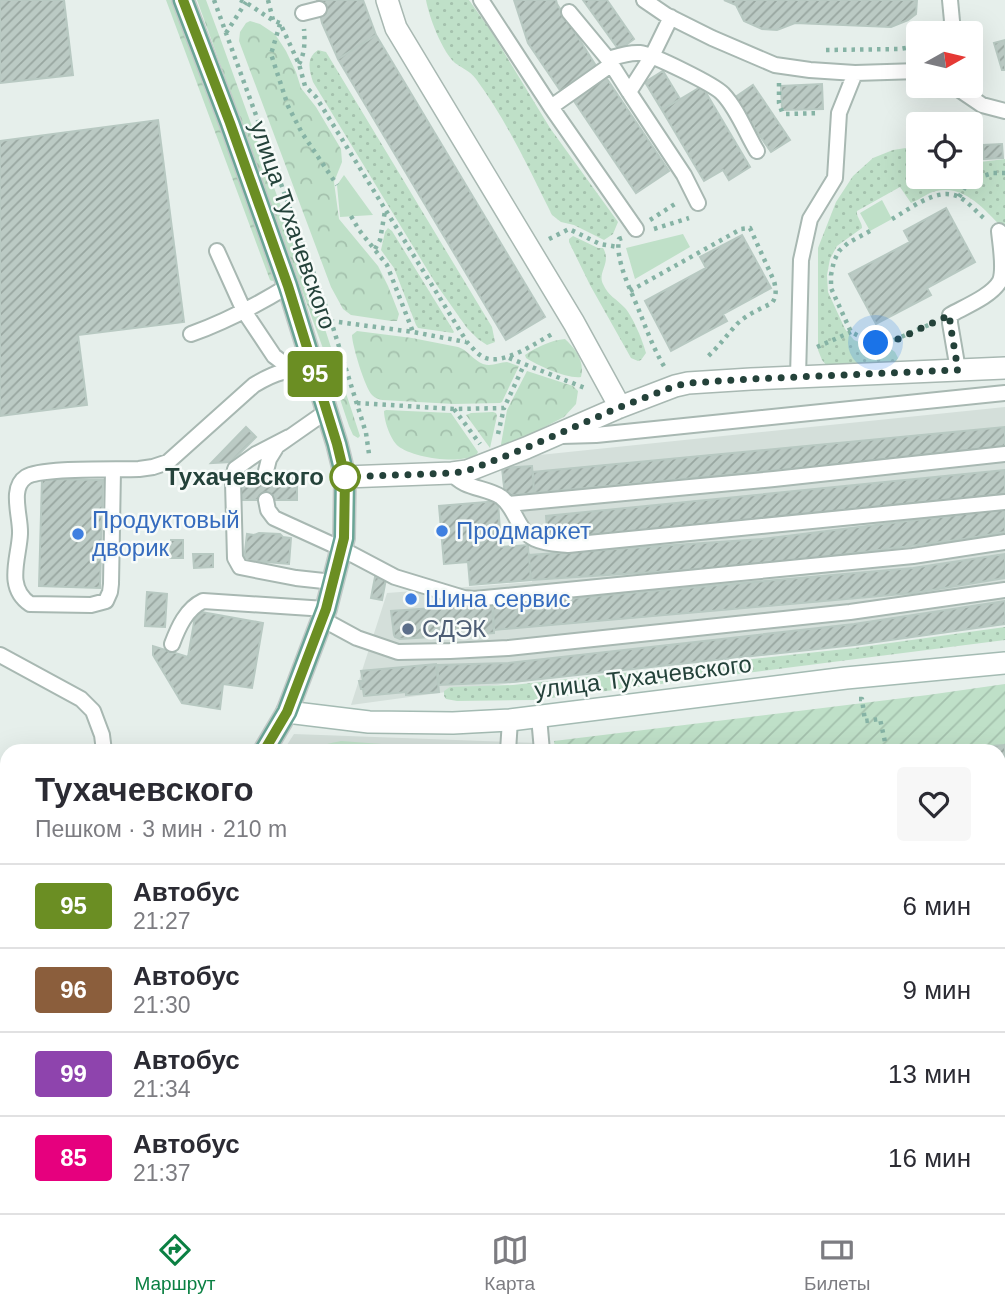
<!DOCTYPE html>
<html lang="ru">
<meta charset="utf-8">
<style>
:root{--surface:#fff;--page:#f7f7f7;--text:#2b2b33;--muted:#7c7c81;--line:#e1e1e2;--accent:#0b8043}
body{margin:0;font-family:Helvetica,sans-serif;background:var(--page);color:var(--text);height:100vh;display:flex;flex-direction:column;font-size:26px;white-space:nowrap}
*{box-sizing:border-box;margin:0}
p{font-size:23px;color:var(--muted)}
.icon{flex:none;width:38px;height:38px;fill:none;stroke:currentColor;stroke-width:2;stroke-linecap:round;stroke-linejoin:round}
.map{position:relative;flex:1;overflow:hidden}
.sheet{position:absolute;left:0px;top:744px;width:1006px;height:471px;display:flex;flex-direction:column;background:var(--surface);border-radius:21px 21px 0 0;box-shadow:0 7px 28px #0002}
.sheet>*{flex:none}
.badge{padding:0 14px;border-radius:5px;font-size:24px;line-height:46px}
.needle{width:46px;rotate:82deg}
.controls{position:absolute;left:906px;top:21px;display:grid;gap:14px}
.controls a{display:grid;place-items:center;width:77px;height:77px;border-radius:7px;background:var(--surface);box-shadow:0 7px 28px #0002;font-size:35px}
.you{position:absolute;width:35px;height:35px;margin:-18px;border:5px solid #fff;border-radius:50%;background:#1a73e8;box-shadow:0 0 0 10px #1a73e833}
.map>.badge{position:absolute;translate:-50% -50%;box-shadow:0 0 0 4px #fff}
.round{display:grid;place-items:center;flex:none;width:74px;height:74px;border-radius:7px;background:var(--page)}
.headline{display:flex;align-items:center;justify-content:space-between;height:119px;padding:0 35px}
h1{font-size:33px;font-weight:800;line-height:52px}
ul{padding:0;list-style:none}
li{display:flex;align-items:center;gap:21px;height:84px;padding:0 35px;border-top:2px solid var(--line)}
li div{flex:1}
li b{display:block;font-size:26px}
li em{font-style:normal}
li .badge{min-width:77px;font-weight:700;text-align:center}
.tab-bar{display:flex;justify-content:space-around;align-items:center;height:98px;border-top:2px solid var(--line);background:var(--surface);font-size:19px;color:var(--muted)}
.tab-bar a{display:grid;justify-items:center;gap:4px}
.tab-bar .on{color:var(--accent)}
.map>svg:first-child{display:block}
</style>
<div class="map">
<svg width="1005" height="1213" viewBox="0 0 1005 1213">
<defs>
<pattern id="grass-dots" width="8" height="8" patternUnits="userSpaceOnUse" patternTransform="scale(1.75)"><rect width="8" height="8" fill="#bfe0c8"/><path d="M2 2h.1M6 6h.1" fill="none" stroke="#a4c1ad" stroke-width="1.8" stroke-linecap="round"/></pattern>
<pattern id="forest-crowns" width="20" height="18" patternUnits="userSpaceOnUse" patternTransform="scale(1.75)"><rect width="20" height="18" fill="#bfe0c8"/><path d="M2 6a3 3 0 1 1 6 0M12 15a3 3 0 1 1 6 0" fill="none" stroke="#a4c1ad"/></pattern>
<pattern id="garden-furrows" width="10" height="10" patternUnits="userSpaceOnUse" patternTransform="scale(1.75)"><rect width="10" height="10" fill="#bfe0c8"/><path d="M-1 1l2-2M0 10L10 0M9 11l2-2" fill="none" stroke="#a4c1ad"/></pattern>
<pattern id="building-hatch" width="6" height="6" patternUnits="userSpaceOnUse" patternTransform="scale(1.75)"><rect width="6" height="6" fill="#bbcac4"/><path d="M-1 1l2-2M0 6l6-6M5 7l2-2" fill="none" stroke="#98a6a0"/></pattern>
</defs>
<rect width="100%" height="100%" fill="#e6efeb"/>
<path fill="#d4dfda" d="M1005 407V623L512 683 351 705 387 593 532 582 529 543 504 496 501 459Z
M294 734 538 743 539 751H283Z
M7 1140V1208H529V1213H0V1154Z"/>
<path fill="url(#grass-dots)" d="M426 0H469L491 31 550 128 618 222 613 234 604 240 574 225 561 222 552 215C529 169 507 121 476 79 470 71 462 68 455 63 442 51 429 17 426 0Z
M318 50 326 52 492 327 495 342 487 345 478 339 467 328 436 284 313 82C309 69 306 58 318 50Z
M912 147H919V177H971V168L980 162 1005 159V230C986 212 966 184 936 191 927 193 919 200 911 203L900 187 857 211C856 217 862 222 862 228L837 246 830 259 827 275 828 292 845 329 854 340 874 348 891 349 895 352 898 358 894 365 827 366 822 360 818 350V248L836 202 853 176 873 158 893 150Z
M388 228 392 231 450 325 454 332 453 333 418 328 416 325 394 268 381 250 385 232Z
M573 236 598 248H603C612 263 597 272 603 284 608 296 617 299 625 308 633 317 643 341 646 353L641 360 638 361 631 358 590 285 569 242V239Z
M1005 627V640L536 700 457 701 446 699 444 696V691L450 687 513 685 854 648Z
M341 741 423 747 454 746 461 751H318C322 743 333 743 341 741Z"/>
<path fill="url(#forest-crowns)" d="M166 0H173L275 280 272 281 270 280Z
M197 0H206L219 35 324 326 360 436 358 438 353 435 349 426 325 354Z
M250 21 260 24 275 34 286 51 296 72 301 88 316 107 341 149 342 162 334 182 339 219 378 266 388 286 399 314 397 321H391L351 315 343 309 331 287 239 41 240 32 246 23Z
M357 331 412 338 458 347C468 350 473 360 483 364 492 367 499 362 507 362 511 363 515 365 519 366L502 402 500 403 454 404 382 400C378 399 375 398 372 395 365 388 352 345 352 335Z
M565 339C576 349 585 362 581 377 567 379 539 366 526 358L525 355C537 347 551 340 565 339Z
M527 371 573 386 578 391 576 404 564 417 500 450 507 410Z
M386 410 451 413 478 452 477 454C461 465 413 458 398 446 390 439 384 420 384 411Z
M493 412 496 413 497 416 490 448 466 415 471 413Z"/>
<path fill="#bfe0c8" d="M344 175 373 215 340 217 337 185Z
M882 200 892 219 870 231 860 213Z
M683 234 690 247 635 279 626 248Z"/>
<path fill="url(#garden-furrows)" d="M1005 684V1213H548V1208H999V751H555L554 741 928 695Z"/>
<path fill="url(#building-hatch)" stroke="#b8c9c2" stroke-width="2" d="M0 0H64L73 75 0 83Z
M317 0H363L376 35 338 59 322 23Z
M514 0H556L557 4 598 69 562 93 528 43Z
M583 0H607L634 39 619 50Z
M724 0H917L916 14 908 20 891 27 795 23 777 30 762 29 744 21 736 5Z
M376 35 545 317 506 340 338 59Z
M1005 40V70H1002L994 43Z
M663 71 680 99 662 110 645 82Z
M605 76 669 171 636 193 572 98Z
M822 84 823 109 782 110 781 86Z
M753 85 790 140 771 152 734 98Z
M702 86 750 167 729 180 723 170 704 181 662 110Z
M158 120 184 322 78 335 87 405 0 416V141Z
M1002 144 1003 158 984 159 983 145Z
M946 208 975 262 927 288 931 295 876 324 849 274 910 242 904 231Z
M742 235 771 288 723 314 727 321 671 351 645 301 706 268 700 257Z
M246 427 256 437 231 462 211 463Z
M1005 427V449L534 493 533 472Z
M532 466 534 493 505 496 502 468Z
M1005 470V494L548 540 546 516Z
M240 471 297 472V500H240Z
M42 479 103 480 100 588 39 586Z
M498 501 501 547 528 545 531 580 470 585 468 562 444 564 439 506Z
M1005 509V532L964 539 764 565 531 580 529 555 762 539Z
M259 533 280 534 283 537 291 538 289 564 244 560 247 534 254 535Z
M171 540H183V558H170Z
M193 554H213V567L194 568Z
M1005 554V578L914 593 494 630 493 605 913 568Z
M375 577 386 579 382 600 371 598Z
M147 592 167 594 165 627 145 626Z
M1005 601V624L855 645 513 682 439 685 437 665 508 663 854 624Z
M492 604 494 633 400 639 395 637 394 635 391 611Z
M196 611 263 623 252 688 223 684 220 709 182 703 153 655V646L188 657Z
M436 664 439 692 406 695V692L364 696 363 689H361L359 681H363L361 671Z
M1005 745V799H999V751L976 750 992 749V746Z
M999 937H1005V1003L999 1004Z
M1005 1050V1075L999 1076V1051Z
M54 1208H84L81 1213H52Z
M757 1208H781V1213H758Z
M897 1208H929L928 1213H896Z"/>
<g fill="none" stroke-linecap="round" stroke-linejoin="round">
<defs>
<path id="lane" d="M481 0 551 107 636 229
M644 0 666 15 712 38 775 65 810 70 855 73 919 71
M569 12 608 59C618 56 629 52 640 53 652 54 715 85 723 94 738 110 746 133 757 151
M303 13 319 9
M671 17 652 56 629 92 684 175 698 203
M949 33 952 21 950 0
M608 59 629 92
M954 86 982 105 1005 111
M551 107 612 64
M217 251 244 311 274 356 291 369
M191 334C225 322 257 305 288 286
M958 370 950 323V315C964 307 992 296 1000 281 1005 269 1000 243 999 231
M798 377 801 260 810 219 835 178 839 113 855 73
M561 436 596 435 1005 393
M289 437 256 454 235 469 233 482 235 558 240 567 296 578 333 582
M113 470 111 584 110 592 106 601 91 605 30 604C5 587 19 558 20 534 21 517 9 488 26 477 42 467 117 470 139 469L153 467 168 462 254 385C277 371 288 369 314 370
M266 471 269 459 277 446 327 411
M452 473C463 489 486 487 501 497 516 508 517 531 535 539 545 544 557 544 568 545L1005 502
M266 500 268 510 274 518 342 549 395 577 464 598 474 599 913 556 1005 542
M508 504 774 479 1005 454
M322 619 357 638 398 652 450 651 508 648 850 612 1005 590
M172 644C178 628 186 609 203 601L326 609
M0 655 81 699 93 711 102 735 104 751
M539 717 542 751
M508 751 510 720
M999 810 1005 809
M0 897 7 888
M999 1037 1005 1035
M999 1148 1005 1152
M311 1208 312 1213
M539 1208 540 1213
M97 1213 100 1208
M149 1213 151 1208
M946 1213 947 1208"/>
<path id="street" d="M387 0 396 28 574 323 620 407
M345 477 452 473 467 471 526 448 620 407 675 386 688 383 751 379 1005 368"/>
<path id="secondary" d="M287 712 369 722 453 723 510 720 846 678 1005 663"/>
<path id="primary" d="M183 0 230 123 288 286 337 444 345 477 344 538 326 609 287 712 264 751
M0 1088 7 1079
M0 1133 7 1123"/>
</defs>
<use href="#lane" stroke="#a8b8b2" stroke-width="18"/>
<use href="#street" stroke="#a8b8b2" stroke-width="24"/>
<use href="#secondary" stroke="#a4bbb3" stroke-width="24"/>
<use href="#primary" stroke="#c2cac8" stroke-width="24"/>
<path stroke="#86b3a5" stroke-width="4.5" stroke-dasharray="3.5 5" stroke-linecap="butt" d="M214 0 331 321 366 433 369 454
M240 0C255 6 265 18 280 23L299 64 305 86 316 97 467 342C472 347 477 354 483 357 502 367 537 342 554 333
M268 0 273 20
M280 24 271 54 288 106 302 133 337 185
M226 33 246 2
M826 50 900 49 911 47 919 43
M299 64C305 53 305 41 304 29
M779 83V103L782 112 786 114 820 113
M971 176 980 161
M969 180 993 173H1005
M959 197 969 181
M351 216 359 230 387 265 413 332
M892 219C910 209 938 186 959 197 969 202 977 213 985 219
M650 220 678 202
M654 229 689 218
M870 231 848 243 839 251 834 261 831 275V288L851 332 867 340 885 344 933 323
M622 238 619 239C615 259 630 289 638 308 646 328 653 348 665 368
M549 239 569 229 600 244 618 247
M375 249 380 240 385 211
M630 291 741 229 750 228 774 281C776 289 777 296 772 303 760 309 746 315 737 324 726 336 717 349 705 359
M322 321H331L413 332 466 342
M817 347 851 332
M509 358 585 388
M357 403 454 409 504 408 524 365
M454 409 480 444
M498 434 504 408
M859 699H862L865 721 880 719 887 751"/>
<use href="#lane" stroke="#fff" stroke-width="14"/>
<use href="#street" stroke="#fff" stroke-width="21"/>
<use href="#secondary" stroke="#fff" stroke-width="21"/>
<use href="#primary" stroke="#6aa596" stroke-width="21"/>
</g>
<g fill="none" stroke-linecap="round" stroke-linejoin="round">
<defs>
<path id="line" d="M183 0 230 123 288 286 337 444 345 477 344 538 326 609 287 712 264 751"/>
</defs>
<use href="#line" stroke="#fff" stroke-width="16"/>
<use href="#line" stroke="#6b8e23" stroke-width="10"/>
<path stroke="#24423a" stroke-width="7" stroke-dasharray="0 12.6" d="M345 477 452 473 467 471 526 448 620 407 675 386 688 383 751 379 958 370 950 323V315L885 345 876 343"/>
</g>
<circle fill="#fff" stroke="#6b8e23" stroke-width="3.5" cx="345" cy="477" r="14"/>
<g fill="#3f7fe0" stroke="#f7fbf9" stroke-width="2.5">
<circle cx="442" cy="531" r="7"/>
<circle cx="78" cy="534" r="7"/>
<circle cx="411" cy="599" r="7"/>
</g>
<circle fill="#5c6f8a" stroke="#f7fbf9" stroke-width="2.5" cx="408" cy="629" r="7"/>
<g text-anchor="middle" stroke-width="5" stroke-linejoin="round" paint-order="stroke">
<g font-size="24" fill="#24423a" stroke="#f7fbf9">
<text transform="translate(293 225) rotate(71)" y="8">улица Тухачевского</text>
<text transform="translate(643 677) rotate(-7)" y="8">улица Тухачевского</text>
</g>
<g font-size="24" font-weight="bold" fill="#24423a" stroke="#f7fbf9" text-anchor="end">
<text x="324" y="485">Тухачевского</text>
</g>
<g font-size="24" fill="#366cbe" stroke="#f7fbf9" text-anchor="start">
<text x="92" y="528">Продуктовый<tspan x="92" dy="28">дворик</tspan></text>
<text x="456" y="539">Продмаркет</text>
<text x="425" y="607">Шина сервис</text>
</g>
<g font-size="24" fill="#4e5e75" stroke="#f7fbf9" text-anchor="start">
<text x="422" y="637">СДЭК</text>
</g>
</g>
</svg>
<div class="controls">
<a><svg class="needle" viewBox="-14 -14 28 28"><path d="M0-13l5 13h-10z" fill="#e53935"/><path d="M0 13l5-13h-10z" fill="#7c7c81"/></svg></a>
<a><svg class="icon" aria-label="locate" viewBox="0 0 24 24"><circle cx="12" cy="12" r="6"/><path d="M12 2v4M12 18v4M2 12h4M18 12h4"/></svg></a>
</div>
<div class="you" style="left:876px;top:343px"></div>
<b class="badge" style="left:315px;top:374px;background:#6b8e23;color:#fff">95</b>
<section class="sheet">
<div class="headline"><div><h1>Тухачевского</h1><p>Пешком · 3 мин · 210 m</p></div><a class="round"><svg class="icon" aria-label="heart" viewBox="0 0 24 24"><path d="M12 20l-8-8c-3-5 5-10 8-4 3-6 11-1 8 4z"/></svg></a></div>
<ul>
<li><span class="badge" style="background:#6b8e23;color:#fff">95</span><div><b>Автобус</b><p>21:27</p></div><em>6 мин</em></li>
<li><span class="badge" style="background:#8b5e3c;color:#fff">96</span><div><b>Автобус</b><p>21:30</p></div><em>9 мин</em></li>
<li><span class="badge" style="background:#8e44ad;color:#fff">99</span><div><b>Автобус</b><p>21:34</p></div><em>13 мин</em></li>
<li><span class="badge" style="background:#e6007e;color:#fff">85</span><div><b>Автобус</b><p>21:37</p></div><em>16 мин</em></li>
</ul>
</section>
</div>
<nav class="tab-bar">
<a class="on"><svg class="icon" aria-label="directions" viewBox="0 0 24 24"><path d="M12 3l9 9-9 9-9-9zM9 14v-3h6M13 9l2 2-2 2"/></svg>Маршрут</a>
<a><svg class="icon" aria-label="map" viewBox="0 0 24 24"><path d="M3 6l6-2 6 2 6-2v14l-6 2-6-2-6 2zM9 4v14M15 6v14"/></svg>Карта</a>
<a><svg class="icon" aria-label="tickets" viewBox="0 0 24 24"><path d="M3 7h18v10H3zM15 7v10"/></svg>Билеты</a>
</nav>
